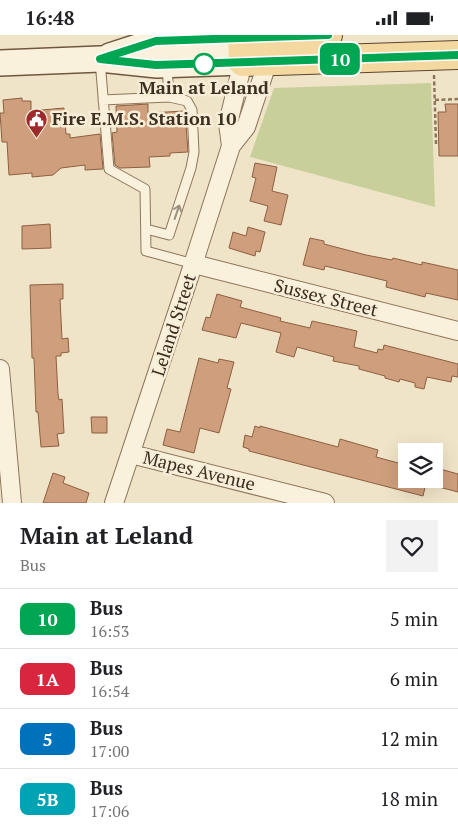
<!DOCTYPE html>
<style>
:root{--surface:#fff;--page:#f2f2f2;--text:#202124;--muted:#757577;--line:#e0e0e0}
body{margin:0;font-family:"PT Serif",serif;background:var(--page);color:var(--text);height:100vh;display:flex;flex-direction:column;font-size:19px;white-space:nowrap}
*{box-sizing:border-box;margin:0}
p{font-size:16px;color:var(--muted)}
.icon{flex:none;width:28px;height:28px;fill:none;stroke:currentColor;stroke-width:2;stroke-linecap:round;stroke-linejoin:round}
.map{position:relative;height:468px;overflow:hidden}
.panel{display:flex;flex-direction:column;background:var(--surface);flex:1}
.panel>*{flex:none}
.badge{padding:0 10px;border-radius:8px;font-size:18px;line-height:32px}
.tools{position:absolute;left:398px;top:408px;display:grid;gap:10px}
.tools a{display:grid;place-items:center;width:45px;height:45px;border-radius:0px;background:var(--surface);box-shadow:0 5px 20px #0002;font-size:25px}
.map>.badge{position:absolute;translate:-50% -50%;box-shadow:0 0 0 2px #fff}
.round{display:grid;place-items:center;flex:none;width:52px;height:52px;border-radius:0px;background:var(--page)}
.head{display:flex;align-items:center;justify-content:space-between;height:85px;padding:0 20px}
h1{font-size:24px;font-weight:800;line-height:38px}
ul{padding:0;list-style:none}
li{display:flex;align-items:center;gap:15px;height:60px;padding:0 20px;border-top:1px solid var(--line)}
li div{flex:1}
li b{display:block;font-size:19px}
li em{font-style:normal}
li .badge{min-width:55px;font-weight:700;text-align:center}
.status{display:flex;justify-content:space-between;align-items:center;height:35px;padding:0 25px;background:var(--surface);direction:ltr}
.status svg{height:14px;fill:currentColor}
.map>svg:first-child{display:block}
</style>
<div class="status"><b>16:48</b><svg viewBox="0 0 49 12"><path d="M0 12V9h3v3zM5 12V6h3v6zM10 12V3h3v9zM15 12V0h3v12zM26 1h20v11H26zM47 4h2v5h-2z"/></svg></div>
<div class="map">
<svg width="458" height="468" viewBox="0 0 458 468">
<rect width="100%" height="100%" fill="#f0e4c8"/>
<path fill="#c9cf9b" d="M431 48 435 172 250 122 274 53Z"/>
<path fill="#cf9f7d" stroke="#8d5f41" d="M22 63V66H31V76L64 73 66 99H70V103L100 99 103 134 85 135V130L61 133 53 140 32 142V138L9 140 7 107H2L0 78H4L3 65Z
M148 69V78L185 76 188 117 170 118V121L149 122 150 132 120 133 115 130 112 98 117 97 116 71Z
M445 69H458V121H439L438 77H446Z
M255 128 277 132 272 156 288 160 281 190 264 186 268 171 250 166 256 143 252 142Z
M50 189 51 213 22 214V191Z
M248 192 265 197 260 217 256 216 255 221 229 213 233 197 246 201Z
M310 203 324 206V209L366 220 392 225 393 223 422 230V227L458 235V265L426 258 425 262 386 252 387 246 325 231 324 235 303 230Z
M63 249V264H60L62 304 68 303 69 317 61 318V321H56L58 359 59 365 62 364 64 398 57 399 59 411 41 412 38 377H36L34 323H32L30 250Z
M217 259 242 266 240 272 281 283 280 286 310 293 312 286 357 296 354 312 377 318 378 314 383 315 384 310 458 329V342L452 341 451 347 427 342 424 354 415 352V348L400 344 399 347 385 343V341L359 334V331L333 326 334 322 297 312 294 322 276 317 281 298 241 288 236 303 202 295 206 282 210 283Z
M199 323 218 328 219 324 234 327 227 353 231 354 219 398 200 393 194 418 163 410 167 394 180 397Z
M91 382H107V398H92Z
M255 391 260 393V391L338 412 340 404 378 415 376 422 402 429 400 440 406 441V444H427L423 461 249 416V414L243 412 245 400 252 402Z
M440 434 458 439V457L435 451Z
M53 438 65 442 63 448 89 458 86 468H43Z"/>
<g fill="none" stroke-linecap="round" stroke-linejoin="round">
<defs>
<path id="service" d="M100 25 109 134 145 154 146 216 194 229
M103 65 169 62 167 31
M146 194 169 200 191 133 194 117 192 75 187 66 169 62"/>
<path id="minor" d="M231 111 228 88 243 27
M194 229 458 296
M0 334 12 468
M131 419 325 468
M114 468 189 242 231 111 246 92 268 26"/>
<path id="secondary" d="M110 21 156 6 243 3
M0 28 100 24 157 30 243 27"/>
<path id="primary" d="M242 0 243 27 458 20
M243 3 328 0"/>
</defs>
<use href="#service" stroke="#8d765c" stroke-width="11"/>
<use href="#minor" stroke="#8d765c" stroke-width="20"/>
<use href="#secondary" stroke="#6f573f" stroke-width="28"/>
<use href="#primary" stroke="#5b4430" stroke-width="30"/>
<path stroke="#8d765c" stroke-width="2.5" stroke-dasharray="4 2.5" stroke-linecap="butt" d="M434 40 436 109
M435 65 458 64"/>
<use href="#service" stroke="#faf1dc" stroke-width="9"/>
<use href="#minor" stroke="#faf1dc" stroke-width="18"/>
<use href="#secondary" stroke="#faf1dc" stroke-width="25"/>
<use href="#primary" stroke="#f3d9a0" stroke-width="28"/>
</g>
<defs><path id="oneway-shaft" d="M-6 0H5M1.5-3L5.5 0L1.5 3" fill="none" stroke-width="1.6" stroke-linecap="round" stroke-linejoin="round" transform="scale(1.25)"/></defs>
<use stroke="#9c907e" href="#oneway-shaft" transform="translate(177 177) rotate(-71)"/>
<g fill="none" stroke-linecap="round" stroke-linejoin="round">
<defs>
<path id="line" d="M328 0 156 6 100 24 156 30 458 20"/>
</defs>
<use href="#line" stroke="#fff" stroke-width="11"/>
<use href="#line" stroke="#00a651" stroke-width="8"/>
</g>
<defs>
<symbol id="civic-pin" viewBox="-11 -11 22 30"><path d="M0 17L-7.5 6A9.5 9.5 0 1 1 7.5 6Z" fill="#9e2a2b" stroke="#f7eed8"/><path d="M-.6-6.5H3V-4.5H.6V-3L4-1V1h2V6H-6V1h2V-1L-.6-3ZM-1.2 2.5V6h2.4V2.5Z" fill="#fff"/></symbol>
</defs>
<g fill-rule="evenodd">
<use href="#civic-pin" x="24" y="72" width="25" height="34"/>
</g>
<circle fill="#fff" stroke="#00a651" stroke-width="2.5" cx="204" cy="29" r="10"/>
<g text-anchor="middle" stroke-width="5" stroke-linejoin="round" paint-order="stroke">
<g font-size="18" font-weight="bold" fill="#3d2e20" stroke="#f7eed8">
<text x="204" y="59">Main at Leland</text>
</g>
<g font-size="18" font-weight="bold" fill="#3d2e20" stroke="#f7eed8" text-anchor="start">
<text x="52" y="90">Fire E.M.S. Station 10</text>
</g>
<g font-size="18" fill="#3d2e20" stroke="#f7eed8">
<text transform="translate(326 263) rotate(14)" y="6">Sussex Street</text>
<text transform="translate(174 290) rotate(-72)" y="6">Leland Street</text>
<text transform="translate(199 436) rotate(14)" y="6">Mapes Avenue</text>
</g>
</g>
</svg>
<div class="tools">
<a><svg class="icon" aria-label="layers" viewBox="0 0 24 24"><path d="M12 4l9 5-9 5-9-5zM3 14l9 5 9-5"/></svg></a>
</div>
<b class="badge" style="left:340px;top:24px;background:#00a651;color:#fff">10</b>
</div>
<section class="panel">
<div class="head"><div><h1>Main at Leland</h1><p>Bus</p></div><a class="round"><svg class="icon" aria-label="heart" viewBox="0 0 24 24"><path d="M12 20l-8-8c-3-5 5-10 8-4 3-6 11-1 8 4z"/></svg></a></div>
<ul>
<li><span class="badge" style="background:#00a651;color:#fff">10</span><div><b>Bus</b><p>16:53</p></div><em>5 min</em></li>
<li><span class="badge" style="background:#d7263d;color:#fff">1A</span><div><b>Bus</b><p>16:54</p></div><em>6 min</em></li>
<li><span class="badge" style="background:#0072bc;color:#fff">5</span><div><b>Bus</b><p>17:00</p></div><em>12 min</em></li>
<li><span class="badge" style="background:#00a3b4;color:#fff">5B</span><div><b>Bus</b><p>17:06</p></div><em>18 min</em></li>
</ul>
</section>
